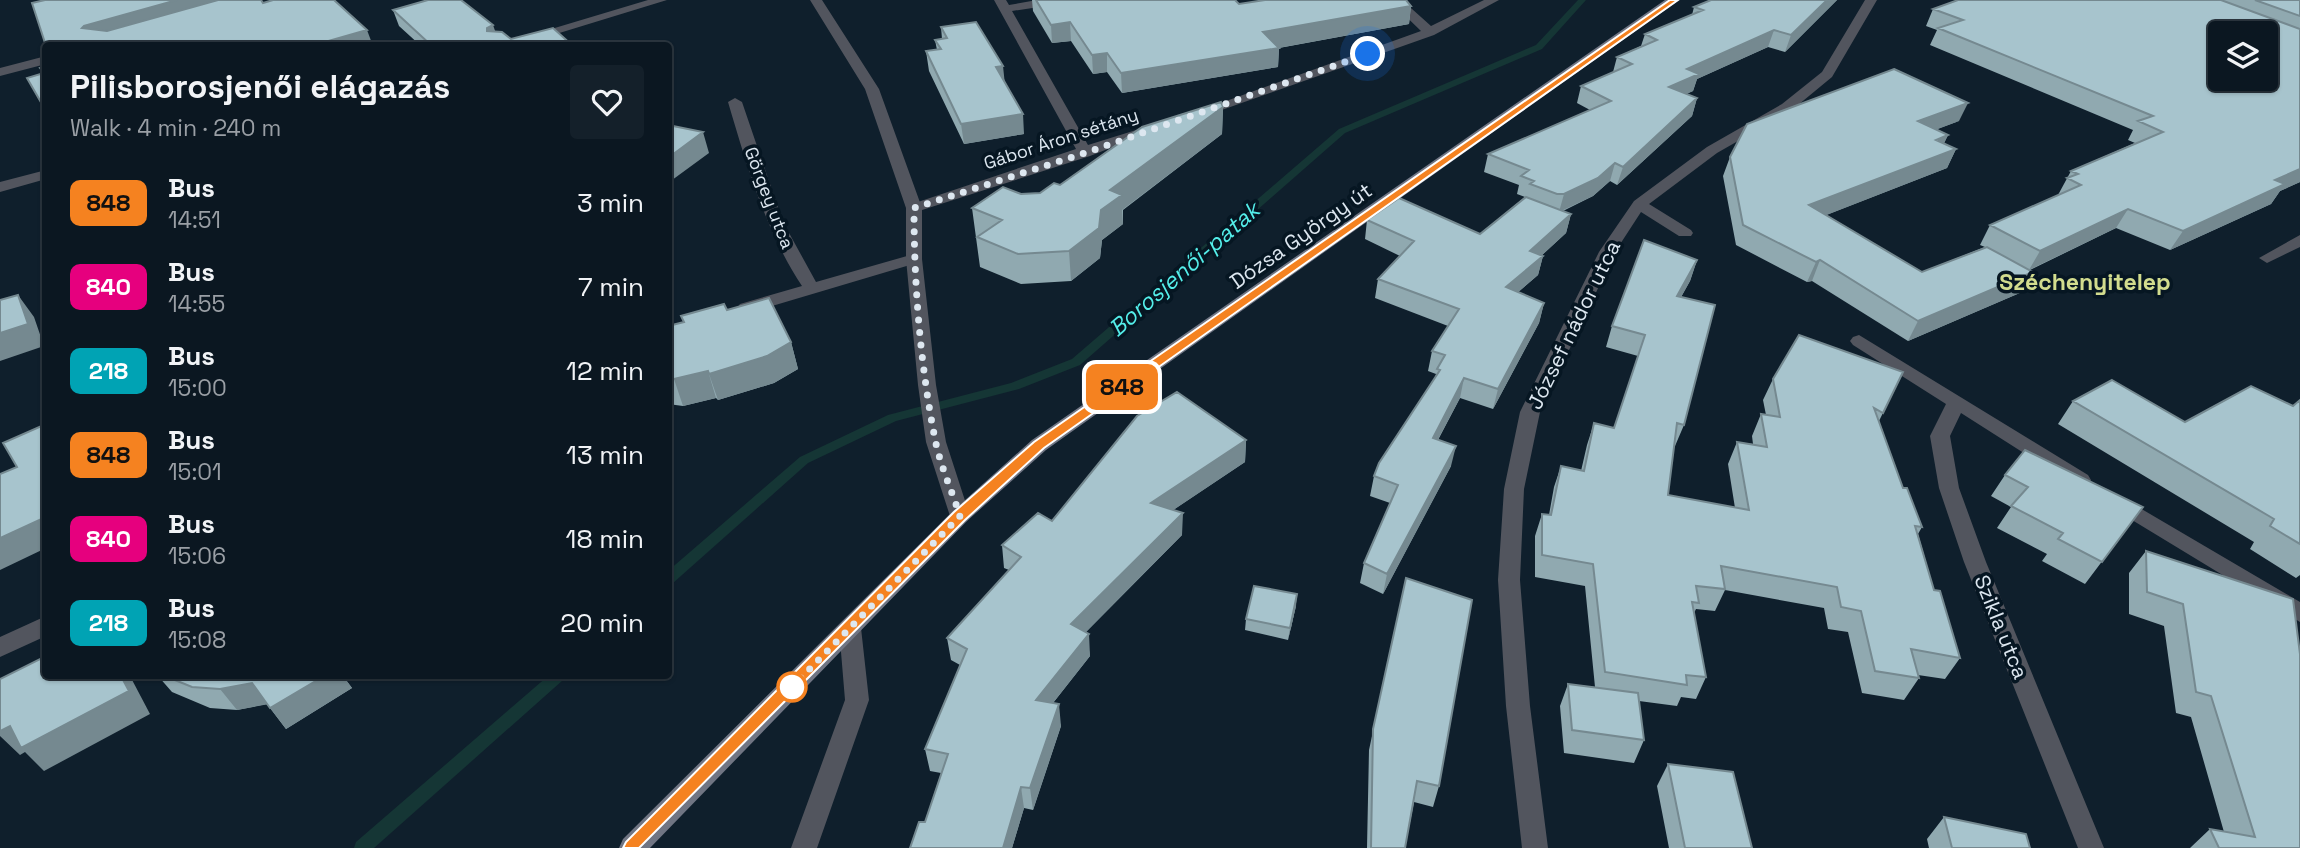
<!DOCTYPE html>
<meta charset="utf-8">
<style>
:root{--surface:#0b1721;--page:#14202a;--text:#f1f3f6;--muted:#9a9fa5;--line:#2b363f}
body{margin:0;font-family:"Space Grotesk",sans-serif;background:var(--page);color:var(--text);height:100vh;display:flex;flex-direction:column;font-size:26px;white-space:nowrap}
*{box-sizing:border-box;margin:0}
p{font-size:23px;color:var(--muted)}
.icon{flex:none;width:38px;height:38px;fill:none;stroke:currentColor;stroke-width:2;stroke-linecap:round;stroke-linejoin:round}
.map{position:relative;flex:1;overflow:hidden}
.drawer{position:absolute;left:42px;top:42px;width:630px;height:637px;display:flex;flex-direction:column;background:var(--surface);border-radius:7px;box-shadow:0 2px 5px #0004,0 0 0 2px var(--line)}
.drawer>*{flex:none}
.badge{padding:0 14px;border-radius:10px;font-size:24px;line-height:46px}
.tools{position:absolute;left:2208px;top:21px;display:grid;gap:14px}
.tools a{display:grid;place-items:center;width:70px;height:70px;border-radius:7px;background:var(--surface);box-shadow:0 2px 5px #0004,0 0 0 2px var(--line);font-size:35px}
.you{position:absolute;width:35px;height:35px;margin:-18px;border:5px solid #fff;border-radius:50%;background:#1a73e8;box-shadow:0 0 0 10px #1a73e833}
.map>.badge{position:absolute;translate:-50% -50%;box-shadow:0 0 0 4px #fff}
.round{display:grid;place-items:center;flex:none;width:74px;height:74px;border-radius:7px;background:var(--page)}
.summary{display:flex;align-items:center;justify-content:space-between;height:119px;padding:0 28px}
h1{font-size:33px;font-weight:600;line-height:52px}
ul{padding:0;list-style:none}
li{display:flex;align-items:center;gap:21px;height:84px;padding:0 28px}
li div{flex:1}
li b{display:block;font-size:26px}
li em{font-style:normal}
li .badge{min-width:77px;font-weight:700;text-align:center}
.map>svg:first-child{display:block}
</style>
<div class="map">
<svg width="2300" height="848" viewBox="0 0 2300 848">
<rect width="100%" height="100%" fill="#0f1f2c"/>
<g fill="none" stroke-linecap="round" stroke-linejoin="round">
<path fill="#153635" fill-rule="evenodd" d="M1578 0H1586L1542 49 1345 133 1080 365 1019 389 896 421 808 463 673 583 668 584V571L800 457 888 415 1011 383 1072 359 1339 129 1536 45Z
M548 676H566L563 680 374 848H354L356 842Z"/>
<path fill="#52555e" fill-rule="evenodd" d="M648 0H667L517 46H495Z
M994 0H1006L1009 5 1037 0H1065L1059 4 1012 11 1088 145 1149 126 1156 130 1090 156 919 211H909L906 208 909 205 1076 149Z
M1389 0H1402L1431 26 1484 0H1499L1434 35 1202 117H1192L1190 114 1421 31Z
M1865 0H1877L1832 77 1792 110 1717 153 1649 204 1691 230 1693 233 1691 236H1679L1641 212 1615 252 1540 412 1524 489 1520 580 1530 706 1548 848H1522L1506 706 1498 580 1504 489 1520 412 1599 252 1634 201 1707 147 1782 104 1822 72Z
M46 56V64L0 76V68Z
M735 98 742 102 783 222 816 282 914 254 922 259 920 262 752 312H740L737 308 740 304 802 286C765 230 747 166 728 102Z
M46 170V179L0 192V182Z
M2300 235V247L2267 263 2259 258Z
M1859 335 2088 475 2091 480 2088 485H2074L1961 413 1950 436 1959 488 1986 562 2104 848H2078L1964 562 1939 488 1930 436 1946 404 1853 345 1850 341 1853 337Z
M2116 494 2300 602V622L2109 506 2106 501 2109 496Z
M46 616V636L0 657V637Z
M850 619 858 622 861 628 869 700 817 848H791L845 700 839 628 842 622Z"/>
<path fill="#52555e" fill-rule="evenodd" d="M810 0H822L879 89 922 208V259L936 385 946 442 970 516 967 521 960 524 953 521 950 516 926 442 918 385 906 259V208L865 89Z"/>
<path fill="#707583" fill-rule="evenodd" d="M1665 0H1679L1046 450 967 521 650 848H619L623 839 953 511 1032 440Z"/>
</g>
<path fill="#90a9b0" d="M1032 0H1235L1239 4 1411 6 1409 24 1279 48 1278 67 1122 93 1107 72 1093 74 1071 41 1052 43 1033 11Z
M1711 0H1837L1785 52 1768 47 1697 79 1693 91 1686 94 1697 98 1692 116 1617 185 1610 181 1593 196 1563 211 1571 214 1566 233 1542 255 1543 256 1538 275 1518 292 1544 303 1539 323 1493 409 1460 398 1438 440 1451 466 1383 594 1360 583 1364 563 1390 503 1370 496 1374 476 1435 378 1436 374 1428 371 1432 351 1448 326 1375 298 1378 279 1400 256 1365 239 1367 220 1480 234 1525 197 1517 194 1519 185 1484 172 1488 154 1590 110 1577 103 1581 86 1613 72 1617 57 1641 46 1645 34 1692 15 1694 7Z
M1958 0H2300V182L2280 191 2271 204 2170 250 2116 228 2030 270 2033 272 2022 292 1908 341 1812 281 1807 282 1736 245 1723 176 1730 157 1959 121 1937 129 1948 135 1944 143 1956 149 1947 168 1826 215 1922 272 1985 247 1980 245 1990 225 2058 195 2071 171 2135 143 2128 140 2133 130 1930 45 1937 30 1926 26 1933 9Z
M393 10 496 32 511 39 573 46H421L399 26Z
M941 27 1005 82 1024 134 964 144 929 71 926 51 937 50 935 40 942 39Z
M1223 107 1222 134 1123 210V224L1102 240 1100 258 1071 281 1021 284 980 267 972 208 1021 194 1040 193 1060 185Z
M1697 260 1690 281 1681 297 1684 425 1675 446H1674L1668 495 1735 508 1728 464 1737 442 1753 444 1752 436 1761 414 1766 415 1763 400 1773 379 1903 372 1879 421 1903 488 1922 527 1918 534 1934 590 1960 658 1945 679 1918 675 1919 678 1904 700 1862 693 1848 632 1828 629 1824 608 1725 590 1715 611 1696 609 1694 613 1706 677 1696 699 1681 697 1677 706 1639 701 1644 740 1634 763 1564 753 1560 706 1568 684 1595 687 1585 586 1535 577V536L1542 514 1549 515 1554 487 1561 466 1581 471 1587 445 1594 423 1614 428 1638 356 1606 347 1612 326Z
M727 310 791 342 798 369 774 383 718 400 716 398 683 406 668 404V326Z
M2300 400V575L2296 578 2250 549 2254 542 2058 424 2073 401 2185 422 2293 406Z
M1246 440 1245 462 1173 510 1182 535 1086 632 1090 656 1053 703 1061 726 1033 810 1024 808 1012 848H910L925 822 941 773 930 771 925 749 960 665 951 660 947 638 1009 570 1004 568 1002 545 1052 521Z
M2005 475 2143 507 2085 584 2042 561 2047 554 1997 528 2011 507 1991 496Z
M2146 551 2293 599 2300 848H2190L2210 829 2224 832 2191 717 2176 713 2164 626 2129 614V573Z
M1406 578 1439 786 1433 807 1414 802 1405 848H1367L1369 750Z
M1296 606 1288 640 1245 630 1246 619Z
M158 676H343L352 688 286 729 267 704 237 710 210 708 172 692Z
M1668 764 1752 848H1669L1657 786Z
M1944 817 2030 848H1929L1927 839Z"/>
<path fill="#758990" d="M177 0H249L94 43 82 28 84 26Z
M1827 0H1837L1785 52 1791 35Z
M1411 6 1409 24 1262 51 1263 32Z
M1070 22 1071 41 1052 43 1051 25Z
M493 25 499 42 487 31V28Z
M367 30 373 46H311Z
M1774 30 1768 47 1697 79 1693 91 1664 104 1669 87 1687 69Z
M1279 48 1278 67 1122 93 1121 73Z
M1107 53V72L1093 74 1092 55Z
M1003 66 1005 85 996 67Z
M1697 98 1692 116 1617 185 1623 167Z
M1968 103 1959 121 1909 140 1918 121Z
M1223 107 1222 134 1122 210 1123 224 1102 240 1100 258 1071 281 1069 251 1101 210 1110 190Z
M1023 114 1024 134 964 144 961 124Z
M703 132 709 153 668 183V158Z
M1948 135 1939 154 1936 140Z
M1956 149 1947 168 1801 225 1809 205Z
M1615 163 1610 181 1593 196 1559 212 1564 194Z
M2300 169V182L2280 191 2271 204 2170 250 2183 231 2275 180Z
M2128 209 2116 228 2029 270 2040 251Z
M1571 214 1566 233 1526 270 1530 251Z
M1543 256 1538 275 1501 307 1506 287Z
M1697 260 1690 281 1670 317 1677 296Z
M1820 260 1812 281 1807 282 1816 262Z
M2033 272 2022 292 1908 341 1918 321Z
M18 295 34 317 44 346 0 361V333Z
M1544 303 1539 323 1493 409 1498 389Z
M791 342 798 369 774 383 718 400 709 374Z
M708 371 716 398 683 406 674 379Z
M1464 378 1460 398 1428 458 1433 438Z
M1246 440 1245 462 1151 525V503Z
M1456 446 1451 466 1383 594 1387 574Z
M1183 513 1182 535 1072 646 1071 624Z
M46 517V548L0 570V538Z
M1297 594 1296 606 1288 640 1290 628Z
M1089 634 1090 656 1038 722 1036 700Z
M121 676H130L150 714 44 771 25 752 20 755 0 736V731Z
M324 676H343L352 688 286 729 270 708Z
M252 683 269 704 237 710 220 689Z
M1059 704 1061 726 1033 810 1030 788Z
M1021 787 1024 808 1012 848H1003Z"/>
<path fill="#a7c4cd" stroke="#758990" stroke-width="2" fill-rule="evenodd" d="M45 0H177L84 26 82 28 107 31 218 0H261L263 3 273 0H334L367 30 311 46H46L32 3Z
M428 0H461L493 25 487 28V31L502 32 511 39 553 28 573 46H432L393 10Z
M1036 0H1235L1239 4 1265 0H1406L1411 6 1263 32 1279 48 1121 73 1107 53 1092 55 1070 22 1051 25Z
M1711 0H1827L1791 35 1774 30 1687 69 1699 74 1669 87 1697 98 1623 167 1615 163 1598 178 1564 194H1557L1530 184 1534 181 1521 176 1529 170 1488 154 1611 101 1581 86 1632 64 1617 57 1657 40 1645 34 1703 10 1694 7Z
M1958 0H2221L2300 29V169L2275 180 2285 184 2183 231 2128 209 2040 251 1990 225 2081 185 2067 178 2078 174 2071 171 2163 132 2138 121 2153 116 1938 28 1963 20 1933 9ZM2221 33H2266V79H2221Z
M2255 0H2300V16Z
M976 22 1003 66 996 67 1023 114 961 124 926 51 941 49 935 40 947 38 941 27Z
M46 66V111L27 78 44 73 40 68Z
M1894 69 1968 103 1918 121 1948 135 1936 140 1956 149 1809 205 1922 272 1987 247 2033 272 1918 321 1820 260 1816 262 1743 225 1730 157 1747 124Z
M1221 102 1223 107 1110 190 1122 195 1101 210 1099 228 1069 251 1018 254 977 237 1002 220 972 208 1003 187 1021 194 1040 193 1054 183 1060 185 1142 127Z
M668 125 703 132 668 158Z
M1526 197 1571 214 1530 251 1543 256 1506 287 1544 303 1498 389 1464 378 1433 438 1456 446 1387 574 1364 563 1398 485 1374 476 1379 463 1440 370 1437 369 1445 355 1432 351 1459 309 1378 279 1414 241 1367 220 1399 198 1480 234Z
M1644 240 1697 260 1677 296 1715 305 1684 425 1677 423 1668 495 1749 510 1737 442 1767 447 1761 414 1780 417 1773 379 1799 335 1903 372 1883 413 1874 408 1903 488H1907L1922 527 1915 526 1934 590 1940 591 1960 658 1911 649 1919 678 1875 671 1861 611 1841 607 1837 587 1721 566 1725 589 1696 586 1699 603 1692 602 1706 677 1686 675 1687 685 1605 672 1593 564 1542 555V514L1551 515 1561 466 1584 471 1594 423 1614 428 1645 335 1612 326Z
M18 295 28 324 0 333V300Z
M769 298 791 342 767 356 709 374 708 371 674 379 668 378V326L684 322 681 316 724 304 727 310Z
M2112 380 2185 422 2251 386 2293 406 2300 400V544L2270 526 2274 519 2073 401Z
M1177 392 1246 440 1151 503 1183 513 1071 624 1089 634 1036 700 1059 704 1030 788 1021 787 1003 848H910L919 822H925L948 754 925 749 967 649 947 638 1021 557 1002 545 1038 513 1052 521 1137 416Z
M46 424V517L0 538V474L17 467 3 443Z
M2025 450 2143 507 2102 562 2058 539 2063 533 2011 506 2028 487 2005 475Z
M2146 551 2293 599 2300 654V848H2219L2210 829 2255 837 2211 696 2196 692 2183 604 2147 592Z
M1406 578 1472 600 1439 786 1417 781 1405 848H1371L1373 729Z
M1254 586 1297 594 1290 628 1246 619Z
M46 656V676H121L129 691 21 748 10 726 0 731V679Z
M165 676H324L270 708 252 683 220 689 192 687Z
M1568 684 1638 693 1644 740 1572 730Z
M1668 764 1733 772 1752 848H1685Z
M1944 817 2026 834 2030 848H1952Z"/>
<path fill="#f58220" stroke="#fff" stroke-width="2" d="M1670 0H1678L1044 448 965 520 639 848H623L626 842 954 512 1034 442Z"/>
<g fill="none" stroke-linecap="round" stroke-linejoin="round">
<path stroke="#dde7f0" stroke-width="7" stroke-dasharray="0 12.6" d="M792 687 960 516C952 491 940 465 935 439 920 363 914 284 914 208L1085 153 1368 54"/>
</g>
<circle fill="#fff" stroke="#f58220" stroke-width="3.5" cx="792" cy="687" r="14"/>
<g text-anchor="middle" stroke-width="7" stroke-linejoin="round" paint-order="stroke">
<g font-size="18" fill="#dde7f0" stroke="#061622">
<text transform="translate(1061 139) rotate(-18)" y="6">Gábor Áron sétány</text>
<text transform="translate(769 198) rotate(69)" y="6">Görgey utca</text>
</g>
<g font-size="21" fill="#dde7f0" stroke="#061622">
<text transform="translate(1301 236) rotate(-35)" y="7">Dózsa György út</text>
<text transform="translate(1574 325) rotate(-64)" y="7">József nádor utca</text>
<text transform="translate(2001 627) rotate(68)" y="7">Szikla utca</text>
</g>
<g font-size="23" font-style="italic" fill="#54eeea" stroke="#061622">
<text transform="translate(1184 269) rotate(-41)" y="8">Borosjenői-patak</text>
</g>
<g font-size="23" font-weight="bold" fill="#d2dc8e" stroke="#061622">
<text x="2085" y="290">Széchenyitelep</text>
</g>
</g>
</svg>
<div class="tools">
<a><svg class="icon" aria-label="layers" viewBox="0 0 24 24"><path d="M12 4l9 5-9 5-9-5zM3 14l9 5 9-5"/></svg></a>
</div>
<div class="you" style="left:1368px;top:54px"></div>
<b class="badge" style="left:1122px;top:387px;background:#f58220;color:#111">848</b>
<section class="drawer">
<div class="summary"><div><h1>Pilisborosjenői elágazás</h1><p>Walk · 4 min · 240 m</p></div><a class="round"><svg class="icon" aria-label="heart" viewBox="0 0 24 24"><path d="M12 20l-8-8c-3-5 5-10 8-4 3-6 11-1 8 4z"/></svg></a></div>
<ul>
<li><span class="badge" style="background:#f58220;color:#111">848</span><div><b>Bus</b><p>14:51</p></div><em>3 min</em></li>
<li><span class="badge" style="background:#e6007e;color:#fff">840</span><div><b>Bus</b><p>14:55</p></div><em>7 min</em></li>
<li><span class="badge" style="background:#00a3b4;color:#fff">218</span><div><b>Bus</b><p>15:00</p></div><em>12 min</em></li>
<li><span class="badge" style="background:#f58220;color:#111">848</span><div><b>Bus</b><p>15:01</p></div><em>13 min</em></li>
<li><span class="badge" style="background:#e6007e;color:#fff">840</span><div><b>Bus</b><p>15:06</p></div><em>18 min</em></li>
<li><span class="badge" style="background:#00a3b4;color:#fff">218</span><div><b>Bus</b><p>15:08</p></div><em>20 min</em></li>
</ul>
</section>
</div>
